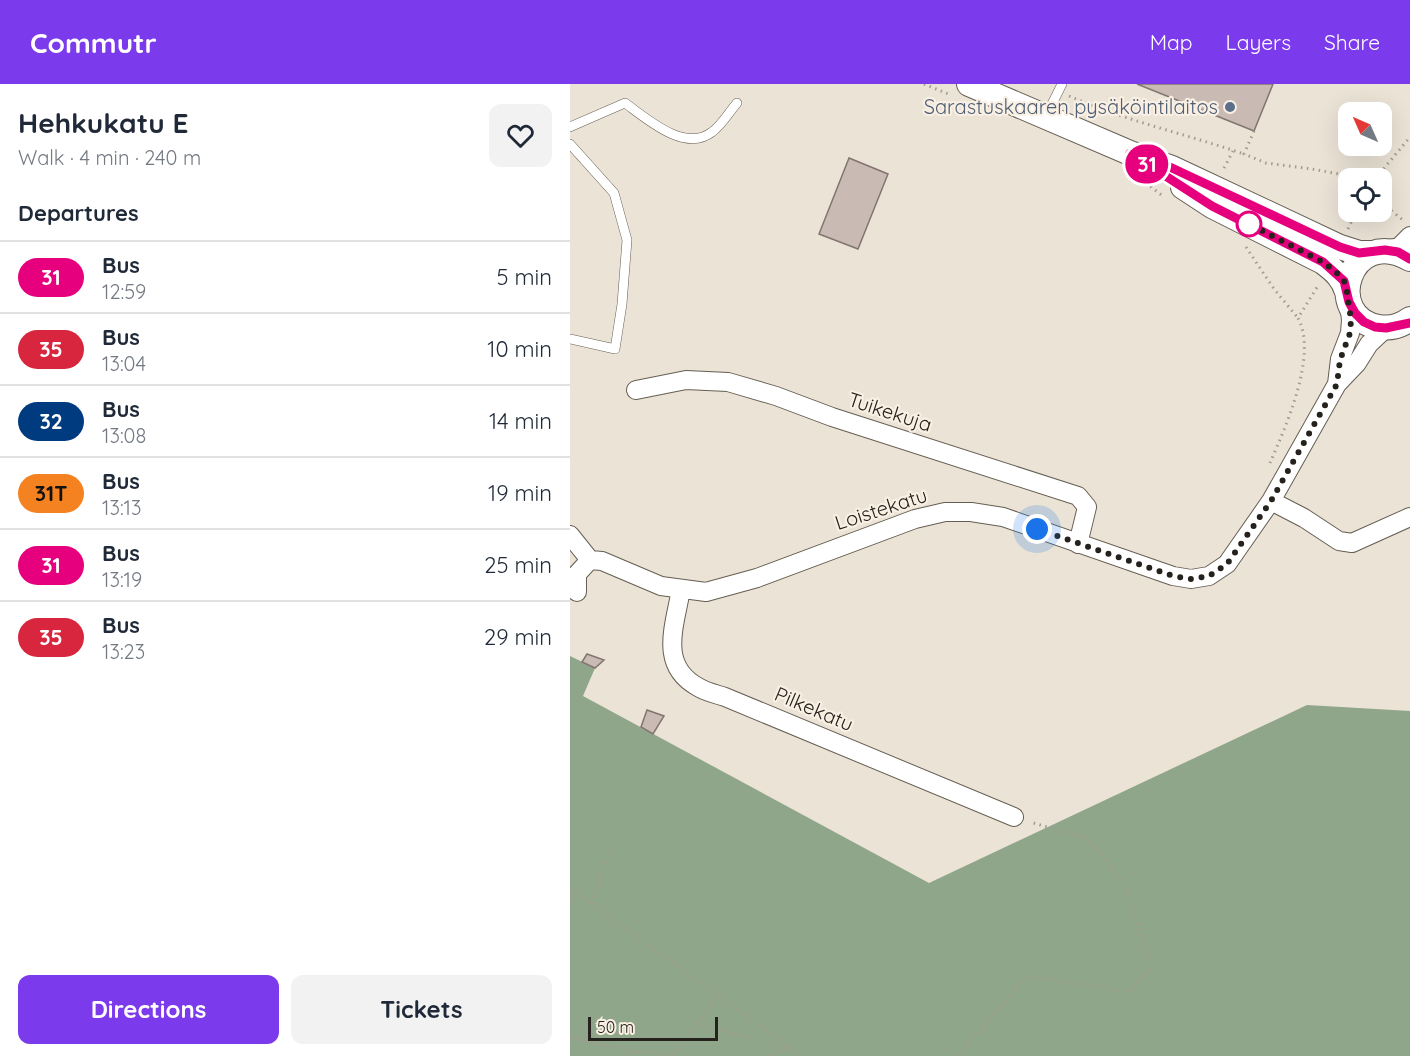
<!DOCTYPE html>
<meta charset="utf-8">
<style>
:root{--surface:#fff;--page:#f2f2f3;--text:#1f2937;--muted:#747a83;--line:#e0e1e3;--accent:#7c3aed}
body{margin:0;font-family:Quicksand,sans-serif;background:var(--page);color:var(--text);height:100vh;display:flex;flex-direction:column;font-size:22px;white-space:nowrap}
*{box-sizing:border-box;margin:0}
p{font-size:20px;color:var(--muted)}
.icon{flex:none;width:33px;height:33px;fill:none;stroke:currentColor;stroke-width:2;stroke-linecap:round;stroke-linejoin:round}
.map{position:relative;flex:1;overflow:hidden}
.drawer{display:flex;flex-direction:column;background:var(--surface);width:570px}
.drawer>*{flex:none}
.badge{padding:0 12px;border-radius:20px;font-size:21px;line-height:39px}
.needle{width:39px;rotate:315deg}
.controls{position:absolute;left:768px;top:18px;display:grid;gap:12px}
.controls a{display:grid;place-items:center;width:54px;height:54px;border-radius:12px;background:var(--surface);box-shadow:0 6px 24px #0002;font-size:30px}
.scale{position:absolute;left:18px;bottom:15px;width:130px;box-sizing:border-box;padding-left:6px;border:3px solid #25221d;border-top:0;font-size:16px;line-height:21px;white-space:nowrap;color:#25221d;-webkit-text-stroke:4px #f9f0e3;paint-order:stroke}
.you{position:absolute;width:30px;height:30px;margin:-15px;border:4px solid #fff;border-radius:50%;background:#1a73e8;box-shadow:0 0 0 9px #1a73e833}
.map>.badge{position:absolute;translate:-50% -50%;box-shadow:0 0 0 3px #fff}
h2{padding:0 18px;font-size:22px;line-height:54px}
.round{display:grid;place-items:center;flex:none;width:63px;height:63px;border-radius:12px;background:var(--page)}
.headline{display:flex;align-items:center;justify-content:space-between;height:102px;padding:0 18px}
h1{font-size:28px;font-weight:700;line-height:45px}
.primary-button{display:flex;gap:12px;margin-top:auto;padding:12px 18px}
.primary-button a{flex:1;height:69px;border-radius:12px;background:var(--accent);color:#fff;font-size:24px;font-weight:700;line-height:69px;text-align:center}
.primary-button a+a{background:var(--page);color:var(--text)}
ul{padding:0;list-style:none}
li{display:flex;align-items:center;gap:18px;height:72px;padding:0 18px;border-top:2px solid var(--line)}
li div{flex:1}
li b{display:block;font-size:22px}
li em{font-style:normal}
li .badge{min-width:66px;font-weight:700;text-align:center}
header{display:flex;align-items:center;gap:36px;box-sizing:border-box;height:84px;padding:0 30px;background:var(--accent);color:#fff}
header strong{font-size:28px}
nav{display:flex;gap:33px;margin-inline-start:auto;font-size:21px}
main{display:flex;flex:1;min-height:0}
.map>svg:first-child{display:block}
</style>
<header>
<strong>Commutr</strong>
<nav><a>Map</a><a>Layers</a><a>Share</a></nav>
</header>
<main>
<section class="drawer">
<div class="headline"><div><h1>Hehkukatu E</h1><p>Walk · 4 min · 240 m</p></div><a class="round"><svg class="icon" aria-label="heart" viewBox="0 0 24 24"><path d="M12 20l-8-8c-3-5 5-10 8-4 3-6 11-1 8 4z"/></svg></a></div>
<h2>Departures</h2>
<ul>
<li><span class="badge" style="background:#e6007e;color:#fff">31</span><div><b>Bus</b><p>12:59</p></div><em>5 min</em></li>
<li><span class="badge" style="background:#d7263d;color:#fff">35</span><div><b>Bus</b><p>13:04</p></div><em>10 min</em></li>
<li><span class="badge" style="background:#003b80;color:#fff">32</span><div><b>Bus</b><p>13:08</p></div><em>14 min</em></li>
<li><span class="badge" style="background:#f58220;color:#111">31T</span><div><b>Bus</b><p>13:13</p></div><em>19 min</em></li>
<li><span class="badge" style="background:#e6007e;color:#fff">31</span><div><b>Bus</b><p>13:19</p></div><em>25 min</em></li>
<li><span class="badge" style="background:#d7263d;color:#fff">35</span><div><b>Bus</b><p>13:23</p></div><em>29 min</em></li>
</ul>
<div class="primary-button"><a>Directions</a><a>Tickets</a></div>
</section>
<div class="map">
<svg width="840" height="972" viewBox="0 0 840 972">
<rect width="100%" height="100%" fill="#ebe3d6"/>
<path fill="#90a68b" d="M0 572 25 584 13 612 359 799 737 621 840 627V972H0Z"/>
<path fill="#c9bab4" stroke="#82746f" stroke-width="1.5" d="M567 0H703L684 47Z
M279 74 318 90 288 165 249 150Z
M17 570 34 576 25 584 12 578Z
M77 626 94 632 83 650 71 643Z"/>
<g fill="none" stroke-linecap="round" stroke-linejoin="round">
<defs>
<path id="service" d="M476 32 492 0
M0 43 55 19C77 35 115 69 142 48 152 41 159 28 167 19
M0 60 44 109 57 156 52 220 45 265 0 255"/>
<path id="minor" d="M815 166 829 163 840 152
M767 300 770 275 780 249 781 236 779 218
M66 306 116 296 158 298 206 312 262 333 508 412 517 423 508 460
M701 417 734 434 769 457 782 459 840 433
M0 451 20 476
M111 505C105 542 88 581 128 603 136 608 146 610 155 613L444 733
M7 508V490L20 476 32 477 91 502 136 508 187 494 345 435 375 428H401L433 433 603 492 621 495 639 492 657 480 701 417 767 300 787 279 799 260 816 244"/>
<path id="tertiary" d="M399 0 560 69 602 84 770 163 789 169H801
M613 103 642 122 753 178C765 187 773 194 777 208
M840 175C779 140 752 234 809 243 821 245 831 242 840 235"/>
</defs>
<use href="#service" stroke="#655e52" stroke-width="10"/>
<use href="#minor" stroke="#655e52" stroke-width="20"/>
<use href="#tertiary" stroke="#655e52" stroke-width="26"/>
<path stroke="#a19b91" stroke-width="3" stroke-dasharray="1.5 4.5" stroke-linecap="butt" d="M354 0 381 11
M499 12C556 37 616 50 674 70
M684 47 674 70 696 79 742 85 774 91 779 94
M654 84 663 67
M806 94 840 53
M571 95 594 113
M812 119 834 137
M778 145 786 128
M676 163 704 205 728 234
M700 379C716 342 748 271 728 234L749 200
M0 805 233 972
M21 819 47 750
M0 820 6 809
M127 940 220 964
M0 954 65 967
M57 972 65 967 104 972
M103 972 149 911
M199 972 220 964
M388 972 457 892 560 908 582 883 555 801 519 755 460 738"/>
<use href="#service" stroke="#fff" stroke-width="9"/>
<use href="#minor" stroke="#fff" stroke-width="18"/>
<use href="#tertiary" stroke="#fff" stroke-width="24"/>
</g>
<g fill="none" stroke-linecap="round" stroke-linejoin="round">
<defs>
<path id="line" d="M840 175 828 168 815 166 789 169 770 163 602 84 560 69 642 122 753 178 774 197 779 218 785 229 794 238 805 243 816 244 840 239"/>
</defs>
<use href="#line" stroke="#fff" stroke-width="14"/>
<use href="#line" stroke="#e6007e" stroke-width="9"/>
<path stroke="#25221d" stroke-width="6" stroke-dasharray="0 10.8" d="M467 445 603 492 621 495 639 492 657 480 701 417 767 300 770 276 780 249 781 236 777 208 774 197 766 188 753 178 679 140"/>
</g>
<circle fill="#5c6f8a" stroke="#f9f0e3" stroke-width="2" cx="660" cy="23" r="6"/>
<circle fill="#fff" stroke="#e6007e" stroke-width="3" cx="679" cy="140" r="12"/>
<g text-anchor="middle" stroke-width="4.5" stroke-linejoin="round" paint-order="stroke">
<g font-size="20" fill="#4e5e75" stroke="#f9f0e3" text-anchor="end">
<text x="648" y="30">Sarastuskaaren pysäköintilaitos</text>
</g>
<g font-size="20" fill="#25221d" stroke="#f9f0e3">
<text transform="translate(320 328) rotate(18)" y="7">Tuikekuja</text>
<text transform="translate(311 425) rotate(-18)" y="7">Loistekatu</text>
<text transform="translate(244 625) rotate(23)" y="7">Pilkekatu</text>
</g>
</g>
</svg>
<div class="controls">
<a><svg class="needle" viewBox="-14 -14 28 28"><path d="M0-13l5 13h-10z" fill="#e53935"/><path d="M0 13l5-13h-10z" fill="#747a83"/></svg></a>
<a><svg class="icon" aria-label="locate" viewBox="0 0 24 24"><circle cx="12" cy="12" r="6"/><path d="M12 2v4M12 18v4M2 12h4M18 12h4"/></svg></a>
</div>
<div class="scale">50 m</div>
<div class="you" style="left:467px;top:445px"></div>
<b class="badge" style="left:577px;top:80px;background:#e6007e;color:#fff">31</b>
</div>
</main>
